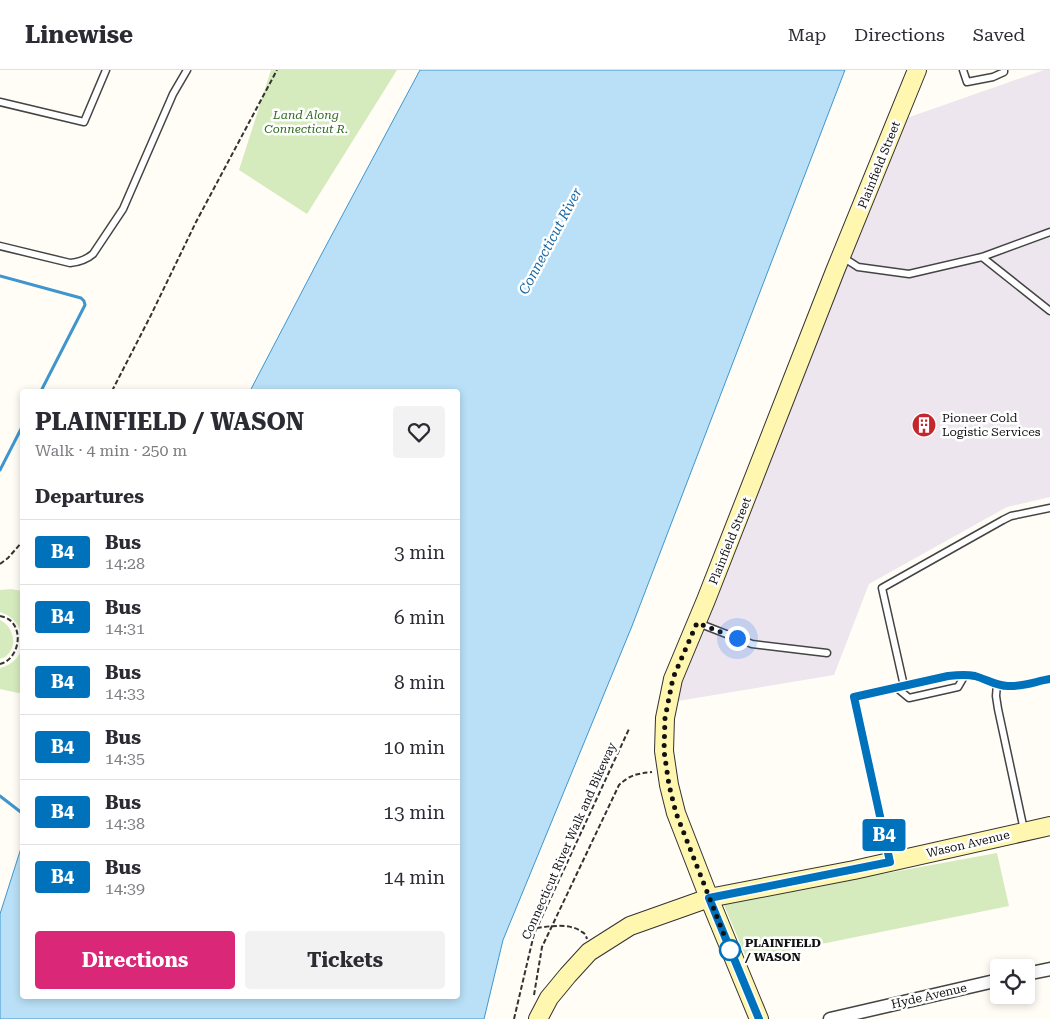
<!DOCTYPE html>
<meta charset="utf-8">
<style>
:root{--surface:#fff;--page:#f2f2f3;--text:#2b2b33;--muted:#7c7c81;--line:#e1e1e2;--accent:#db2777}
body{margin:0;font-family:"Roboto Serif",serif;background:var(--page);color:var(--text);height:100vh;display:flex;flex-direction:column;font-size:19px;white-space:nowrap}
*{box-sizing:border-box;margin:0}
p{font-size:16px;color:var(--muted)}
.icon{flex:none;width:28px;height:28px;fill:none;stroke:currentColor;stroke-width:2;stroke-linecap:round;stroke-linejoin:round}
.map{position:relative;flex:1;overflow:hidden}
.details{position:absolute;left:20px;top:319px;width:440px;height:610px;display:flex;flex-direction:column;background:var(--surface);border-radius:5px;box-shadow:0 2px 8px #0003}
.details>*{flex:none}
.badge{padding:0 10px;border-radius:4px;font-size:18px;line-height:32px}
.tools{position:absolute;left:990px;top:889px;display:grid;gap:10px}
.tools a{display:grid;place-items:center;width:45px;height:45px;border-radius:5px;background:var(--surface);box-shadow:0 2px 8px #0003;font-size:25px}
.you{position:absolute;width:25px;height:25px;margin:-12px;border:4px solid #fff;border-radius:50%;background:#1a73e8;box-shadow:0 0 0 8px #1a73e833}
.map>.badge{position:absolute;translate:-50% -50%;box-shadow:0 0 0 2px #fff}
h2{padding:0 15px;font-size:19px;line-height:45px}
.round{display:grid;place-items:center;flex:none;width:52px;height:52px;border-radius:5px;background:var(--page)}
.head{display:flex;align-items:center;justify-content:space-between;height:85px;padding:0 15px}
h1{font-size:24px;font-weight:700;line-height:38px}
.primary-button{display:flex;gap:10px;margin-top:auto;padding:10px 15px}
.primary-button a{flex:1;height:58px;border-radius:5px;background:var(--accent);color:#fff;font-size:20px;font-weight:700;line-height:58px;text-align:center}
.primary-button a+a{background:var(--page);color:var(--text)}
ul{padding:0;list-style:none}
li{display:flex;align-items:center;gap:15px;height:65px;padding:0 15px;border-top:1px solid var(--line)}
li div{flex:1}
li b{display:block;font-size:19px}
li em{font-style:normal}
li .badge{min-width:55px;font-weight:700;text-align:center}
header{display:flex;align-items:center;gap:30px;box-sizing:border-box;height:70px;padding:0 25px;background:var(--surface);border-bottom:1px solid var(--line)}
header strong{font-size:24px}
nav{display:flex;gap:28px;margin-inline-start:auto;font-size:18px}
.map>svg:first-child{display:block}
</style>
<header>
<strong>Linewise</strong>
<nav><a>Map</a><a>Directions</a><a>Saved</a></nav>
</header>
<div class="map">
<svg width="1050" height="949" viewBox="0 0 1050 949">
<rect width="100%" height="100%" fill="#fffdf5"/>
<path fill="#eee6ef" d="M1044 0H1050V427L1007 437 869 514 834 605 678 631 682 604 904 49Z"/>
<path fill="#d5ebbd" d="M271 0H397L307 144 239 100Z
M11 519 22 521V622L18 623 0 619V598C31 591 29 551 0 542V520Z
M0 550C12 555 19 575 7 585 6 587 2 588 0 589Z
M997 783 1009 836 747 889 723 833Z"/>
<path fill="#b9e0f7" stroke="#3f96cf" d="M420 0H845L632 556 503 870 484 949H0V844L22 775V926H458V321H250L320 187Z"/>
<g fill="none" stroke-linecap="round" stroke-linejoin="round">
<path stroke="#3f96cf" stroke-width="3" d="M0 206 81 228 84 231 85 235 41 321
M0 400 22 357
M0 726 22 743"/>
<defs>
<path id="lane" d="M963 0 967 12 993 7 1004 2V0
M0 32 84 52 106 0
M0 176 70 193C80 192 86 190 93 184L123 139 173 24 187 0
M841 186 858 197 909 204 982 187 1050 162
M982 187 1050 241
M698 553 752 574 827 583
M997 614 996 626 998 639 1024 760
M904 616 882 518 1003 450 1011 446 1050 438
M897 618 909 628 958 617 965 605
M890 791 854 627 947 606C956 605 966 604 975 606 986 609 996 616 1008 616 1022 617 1037 611 1050 609"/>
<path id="street" d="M1026 904 1050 899
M830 949 999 910"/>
<path id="secondary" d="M538 949 549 928 568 905 589 882 630 856 709 828 854 800 1050 756
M759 949 709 828 676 743 669 715 664 681 665 648 673 609 706 530 835 201 917 0"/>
</defs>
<use href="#lane" stroke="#444" stroke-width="9"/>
<use href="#street" stroke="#444" stroke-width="15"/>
<use href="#secondary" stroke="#333" stroke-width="20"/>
<path stroke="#333" stroke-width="2" stroke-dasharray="5 2.5" stroke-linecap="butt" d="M112 321 151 245 196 152 277 0
M0 494 8 488 22 472
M0 546C4 547 8 548 11 551 24 564 17 590 0 594
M537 858C550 856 571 853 582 862 585 863 586 866 587 869
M534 925 542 877 619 715C631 704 637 704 652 702
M514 949 534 864 629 659"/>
<use href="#lane" stroke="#fff" stroke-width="6"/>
<use href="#street" stroke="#fff" stroke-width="12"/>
<use href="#secondary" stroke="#fff6b0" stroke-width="18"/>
</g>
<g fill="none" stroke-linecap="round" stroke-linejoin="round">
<defs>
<path id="line" d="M759 949 709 828 890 792 854 627 948 606C956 605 966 604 975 606 986 609 996 616 1008 616 1022 617 1037 611 1050 609"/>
</defs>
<use href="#line" stroke="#fff" stroke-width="11"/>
<use href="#line" stroke="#0072bc" stroke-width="8"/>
<path stroke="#111" stroke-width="5" stroke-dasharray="0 9" d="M730 880 676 743 669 715 664 681 665 648 673 608 697 553 737 568"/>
</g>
<defs>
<symbol id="building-disc" viewBox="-11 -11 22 22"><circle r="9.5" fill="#c4262e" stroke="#fff"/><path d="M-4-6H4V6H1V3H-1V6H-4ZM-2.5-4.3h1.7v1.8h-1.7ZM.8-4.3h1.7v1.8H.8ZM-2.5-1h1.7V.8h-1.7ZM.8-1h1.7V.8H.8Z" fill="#fff"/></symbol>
</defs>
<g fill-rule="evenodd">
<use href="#building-disc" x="910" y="341" width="28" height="28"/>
</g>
<circle fill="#fff" stroke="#0072bc" stroke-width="2.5" cx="730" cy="880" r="10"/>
<g text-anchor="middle" stroke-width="5" stroke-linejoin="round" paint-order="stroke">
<g font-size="12" font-style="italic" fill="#2f6b1f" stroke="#fff">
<text x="306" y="49">Land Along<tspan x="306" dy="14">Connecticut R.</tspan></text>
</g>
<g font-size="12" fill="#111" stroke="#fff">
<text transform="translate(879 95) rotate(-68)" y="4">Plainfield Street</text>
<text transform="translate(730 471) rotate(-68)" y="4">Plainfield Street</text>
<text transform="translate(569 771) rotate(-66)" y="4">Connecticut River Walk and Bikeway</text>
<text transform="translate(968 774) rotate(-13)" y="4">Wason Avenue</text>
<text transform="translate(929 926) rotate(-13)" y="4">Hyde Avenue</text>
</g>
<g font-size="12" fill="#111" stroke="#fff" text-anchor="start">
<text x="942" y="352">Pioneer Cold<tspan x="942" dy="14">Logistic Services</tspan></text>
</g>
<g font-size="12" font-weight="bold" fill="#111" stroke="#fff" text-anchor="start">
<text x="745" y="877">PLAINFIELD<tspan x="745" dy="14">/ WASON</tspan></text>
</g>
<g font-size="14" font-style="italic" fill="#1768a6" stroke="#fff">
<text transform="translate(550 171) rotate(-62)" y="5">Connecticut River</text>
</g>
</g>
</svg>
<div class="tools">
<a><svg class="icon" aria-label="locate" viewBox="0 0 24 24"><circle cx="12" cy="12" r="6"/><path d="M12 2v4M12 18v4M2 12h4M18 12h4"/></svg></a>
</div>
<div class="you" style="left:737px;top:568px"></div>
<b class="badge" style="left:884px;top:765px;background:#0072bc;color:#fff">B4</b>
<section class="details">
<div class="head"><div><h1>PLAINFIELD / WASON</h1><p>Walk · 4 min · 250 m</p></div><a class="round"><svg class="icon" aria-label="heart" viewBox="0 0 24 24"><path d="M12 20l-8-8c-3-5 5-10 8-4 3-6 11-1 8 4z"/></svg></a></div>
<h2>Departures</h2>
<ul>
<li><span class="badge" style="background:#0072bc;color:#fff">B4</span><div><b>Bus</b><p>14:28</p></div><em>3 min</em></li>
<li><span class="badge" style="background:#0072bc;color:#fff">B4</span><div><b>Bus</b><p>14:31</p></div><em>6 min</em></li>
<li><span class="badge" style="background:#0072bc;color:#fff">B4</span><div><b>Bus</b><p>14:33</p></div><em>8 min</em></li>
<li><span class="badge" style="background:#0072bc;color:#fff">B4</span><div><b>Bus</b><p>14:35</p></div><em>10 min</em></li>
<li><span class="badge" style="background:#0072bc;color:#fff">B4</span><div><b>Bus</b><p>14:38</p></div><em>13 min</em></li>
<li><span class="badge" style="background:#0072bc;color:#fff">B4</span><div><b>Bus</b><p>14:39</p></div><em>14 min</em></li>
</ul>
<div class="primary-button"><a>Directions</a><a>Tickets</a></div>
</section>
</div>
